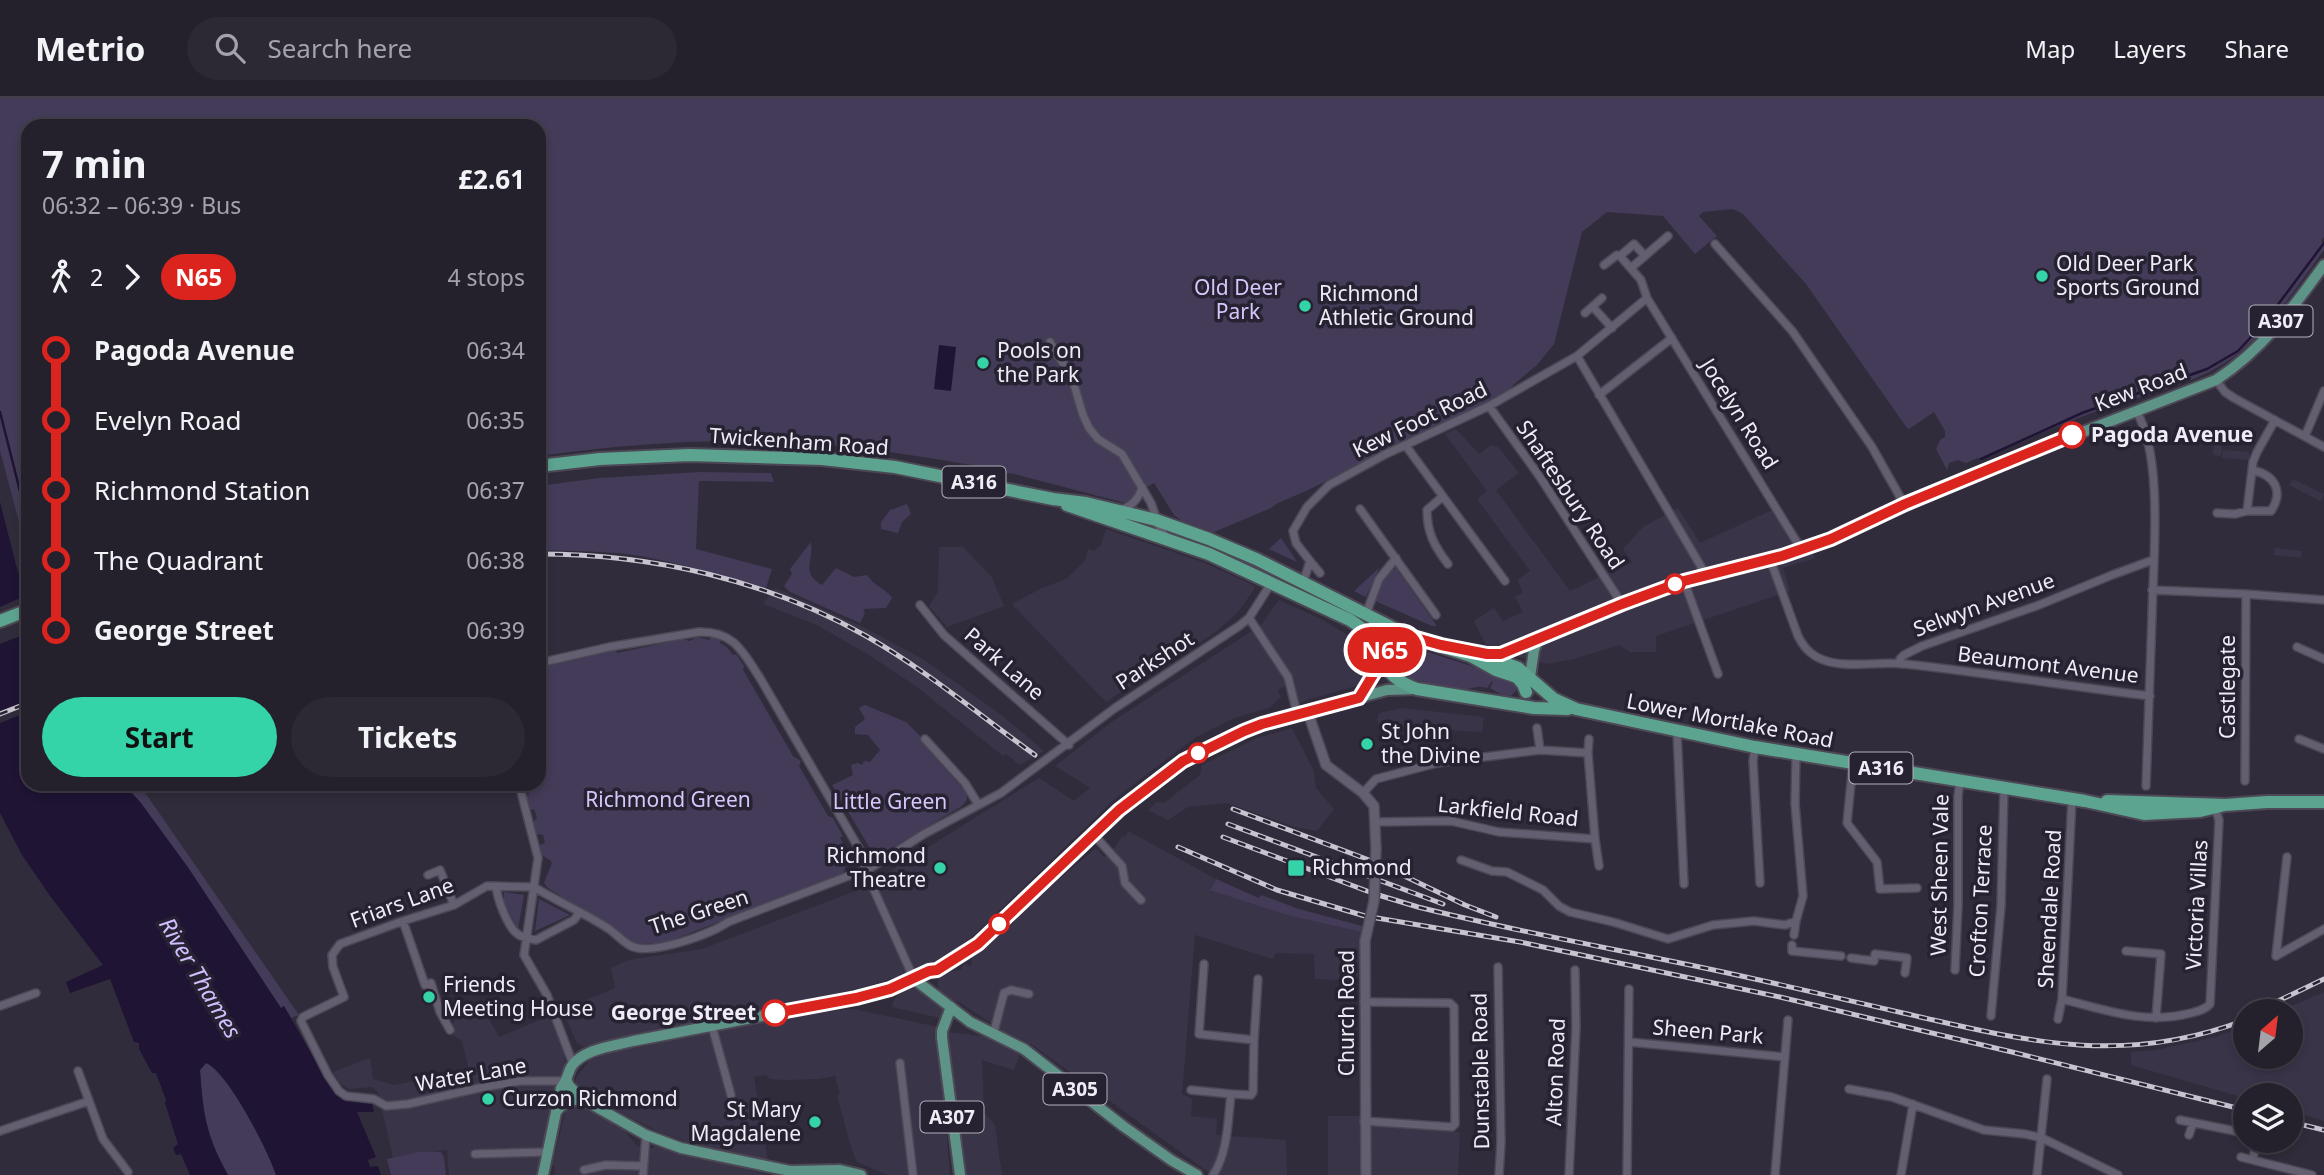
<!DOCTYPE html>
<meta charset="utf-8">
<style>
:root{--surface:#25212c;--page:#2d2934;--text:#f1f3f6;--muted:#a3a3a9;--line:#423e48;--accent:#34d4a8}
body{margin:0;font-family:"Noto Sans",sans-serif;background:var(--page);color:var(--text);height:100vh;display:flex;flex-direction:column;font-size:26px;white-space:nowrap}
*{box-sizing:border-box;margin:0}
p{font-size:23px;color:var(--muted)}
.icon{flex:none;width:38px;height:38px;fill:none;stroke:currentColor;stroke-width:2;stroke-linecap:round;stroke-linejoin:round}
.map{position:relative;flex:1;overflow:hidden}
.details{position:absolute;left:21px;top:21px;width:525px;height:672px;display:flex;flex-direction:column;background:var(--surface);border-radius:21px;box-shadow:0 4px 10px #0003,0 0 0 2px var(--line)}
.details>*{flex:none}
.badge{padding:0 14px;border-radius:23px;font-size:24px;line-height:46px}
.needle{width:46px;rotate:28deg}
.tools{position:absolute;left:2233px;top:901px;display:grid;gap:14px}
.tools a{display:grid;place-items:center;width:70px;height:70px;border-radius:50%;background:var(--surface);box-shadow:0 4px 10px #0003,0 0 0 2px var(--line);font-size:35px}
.map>.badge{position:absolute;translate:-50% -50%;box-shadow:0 0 0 4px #fff}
.legs{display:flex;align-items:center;gap:10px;height:77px;padding:0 21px;font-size:23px}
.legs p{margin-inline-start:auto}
.summary{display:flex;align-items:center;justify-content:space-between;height:119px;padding:0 21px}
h1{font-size:38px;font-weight:700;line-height:52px}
.button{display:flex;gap:14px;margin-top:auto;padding:14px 21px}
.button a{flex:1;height:80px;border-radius:42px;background:var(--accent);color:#111;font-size:28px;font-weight:700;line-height:80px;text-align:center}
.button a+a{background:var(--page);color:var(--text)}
ul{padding:0 21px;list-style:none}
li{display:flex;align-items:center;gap:24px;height:70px;font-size:26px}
li i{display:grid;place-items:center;width:10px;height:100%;margin:0 9px;background:currentColor}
li i::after{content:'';width:18px;height:18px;margin:-9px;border:5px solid;border-radius:50%;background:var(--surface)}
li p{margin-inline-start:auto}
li:first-child i{background:linear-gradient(#0000 50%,currentColor 0)}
li:last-child i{background:linear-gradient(currentColor 50%,#0000 0)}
header{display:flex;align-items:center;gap:42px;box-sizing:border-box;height:98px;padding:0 35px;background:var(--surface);border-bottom:2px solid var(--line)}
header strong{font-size:33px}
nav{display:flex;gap:38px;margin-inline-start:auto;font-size:24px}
.search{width:490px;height:63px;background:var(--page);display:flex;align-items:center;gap:18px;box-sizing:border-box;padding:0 24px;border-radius:38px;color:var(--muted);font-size:26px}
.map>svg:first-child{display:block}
</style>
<header>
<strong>Metrio</strong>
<div class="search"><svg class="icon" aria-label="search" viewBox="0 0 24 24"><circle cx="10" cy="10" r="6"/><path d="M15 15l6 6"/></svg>Search here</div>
<nav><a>Map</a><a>Layers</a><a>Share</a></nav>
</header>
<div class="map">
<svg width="2324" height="1077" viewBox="0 0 2324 1077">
<rect width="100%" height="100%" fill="#312c3b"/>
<path fill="#3a3449" d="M1456 331 1479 356 1491 347 1498 349 1519 375 1496 392 1570 493 1632 464 1623 451 1643 429 1678 410 1700 445 1779 409 1816 460 1783 470 1790 493 1656 538V554H1630L1619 547 1574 561 1548 566 1488 551 1474 523 1494 510 1503 523 1523 514 1515 499 1523 494 1517 482 1530 473 1477 401 1487 393 1445 336Z
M2215 333 2223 334 2221 358 2213 357Z
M2223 352 2249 354V362L2222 360Z
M2293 381 2324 396 2321 403 2289 387Z
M1106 431 1205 465 1253 487 1255 490 1238 514 1217 533 1174 562 1154 574 1150 572 1151 574 1106 604 1012 506 1042 490 1066 481 1085 463 1088 451 1094 453 1101 447Z
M939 449H963L991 478 1004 508 947 529 929 508 938 494Z
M2275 450 2302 453 2301 460 2274 457Z
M775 490 863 529 926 563 1004 619 1044 653 1020 667 1006 656 1003 658 917 589 869 557 817 527 763 506Z
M1279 502 1319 520 1358 543 1370 561 1359 587 1300 604 1293 587 1285 588 1278 592 1281 599 1269 610 1234 620 1196 639 1117 699 975 836 952 855 902 878 813 903 785 907 783 906 743 914 584 949 577 945 562 912 615 890 611 870 628 862 702 851 861 791 1039 680 1074 703 1090 690 1055 668 1113 623 1261 527Z
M1403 610 1484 619 1482 634 1407 630 1382 636 1377 622 1379 615Z
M1292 630 1313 671 1316 690 1334 711 1317 733 1295 729 1227 705 1188 709 1168 722 1148 712 1157 704 1164 705 1200 677 1202 667 1257 640Z
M1128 733 1216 781 1210 791 1287 817 1361 834 1357 883 1315 881 1314 856 1276 855 1273 861 1195 837 1182 996 1192 1001 1191 1018 1217 1021 1216 1037 1286 1042 1287 1077H1214L1204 1071 1031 946 1003 933 959 904 947 900 938 892V880L944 874 961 872 964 866 971 868 972 856 1015 824 1013 820 1096 750 1104 759 1117 747 1122 738 1125 739Z
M909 887 945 910 944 914 940 920 892 909 893 904 902 889Z
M2324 894V1023L2291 1013V998H2245V1000L2131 967V954L2156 952 2216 939 2245 927V959H2291V914L2280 913Z
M480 904 499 939 549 918 563 945 565 961 563 977 539 1077H449L447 1052 393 1060 378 994 372 989 349 991 340 985 333 974 370 960 373 981 394 987 469 972 462 943 448 934 456 920Z
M854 911 938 929 950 1077H888L857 1064 851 1049 837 997 840 996 835 978 818 981 786 982 770 981 766 977 754 979 768 1064 694 1046 657 1033 581 994 576 987V980L589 963 602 957 790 917Z
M947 934 983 938 1020 956 1014 972 982 962 984 1014 995 1027 1002 1077H967Z
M576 1007H583L614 1025V1028L624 1032 637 1048 652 1051 655 1048 768 1077H554L555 1069 552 1068 566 1011Z
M1328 1018H1359L1376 1028 1460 1034 1458 1077H1328Z"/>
<path fill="#443b58" d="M0 0H2324V139L2321 143 2324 146V152C2298 187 2273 227 2239 255 2201 285 2151 295 2106 310 2064 324 2023 344 1983 361L1978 360 1966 365 1958 362 1949 365 1947 372 1936 351 1940 342 1945 339V333L1934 314 1909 331 1907 330 1806 186 1743 116 1733 111 1703 114 1699 118 1717 138 1695 156 1663 118 1607 114 1582 134 1554 246 1537 267 1513 287 1508 294 1308 392 1276 406 1271 410 1214 434 1182 423 1174 417 1154 385 1136 396 1129 406 1014 376 983 371V369C931 360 878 351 825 347 730 338 633 345 539 358V28H28V457L0 353Z
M700 374 771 375 774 384 699 383 696 451 772 471 766 490C725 479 683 466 641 458 608 453 573 453 539 452V388L599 380Z
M907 406 911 416 902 424 898 435 881 431V424L890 412Z
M1281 440 1296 462 1297 464 1269 451Z
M811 444C814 463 800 475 822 487L836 470 854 479 867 477C874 488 885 490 892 500L886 510 863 511 865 515 860 525 790 494 784 488 792 476 790 471Z
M1379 470 1366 499 1354 493Z
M1396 470 1437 528H1432L1375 503C1379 489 1382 476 1396 470Z
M712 538 721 540 720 545 727 549 733 557 736 556 744 568 743 572 793 658 801 663 799 668 828 718 833 720 843 738 840 740C847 751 849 764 843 775L665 845 635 846 548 790 544 785 552 765 550 762 540 756V747L545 745 543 737 537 736 531 727 537 720 534 711 531 712 527 706V697L529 696 526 687 523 686H539V563L615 551 617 555 683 541 689 543 698 539 709 542Z
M1406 547 1502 578 1517 585 1518 590 1511 598 1500 596 1490 590 1493 584 1492 583 1487 590C1476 587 1476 590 1466 591 1459 592 1450 589 1444 588 1425 585 1374 577 1397 548Z
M865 607 906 624 924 642 922 643 925 648 966 694 967 702 962 708 885 754 876 755 871 752 832 687 853 677 851 667 857 665 862 667 864 663 870 664 880 652 868 637 855 636V629L865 621 859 610Z
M124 686H138L146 696 299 917 291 920 284 908 281 910 187 768Z
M1216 781 1259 800 1261 797 1299 811 1362 828 1361 834 1287 817 1210 792Z
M504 794 524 797 518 831 504 805Z
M539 801 570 817 535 833Z
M206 965C228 974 268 1053 276 1077H228C206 1037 203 1017 200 972Z
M419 1054H441L444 1059 446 1077H391L387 1061Z"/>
<path fill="#1f1434" d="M939 247 956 249 951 293 934 291Z
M0 404 16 467 28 505V686H124L141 705 187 768 281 910 284 908 323 976 343 1002 372 1006 374 1014H357L376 1059 368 1062 370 1069 378 1068 381 1077H276C268 1052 228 974 206 965L200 972C203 1015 206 1038 228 1077H190L181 1056 176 1057 173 1050 178 1046 165 1005 166 1002 156 975H152L139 951V945L134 944 110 881 70 895 66 884 103 867 50 798 22 757 0 715Z"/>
<path fill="#312c3b" d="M25 498 28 505V535L0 546V509Z
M28 602V614L0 625V613Z"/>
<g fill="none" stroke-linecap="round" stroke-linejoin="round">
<path stroke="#1f1434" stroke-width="2.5" d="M0 314 28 425
M1981 361 2082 315 2207 271 2238 253 2265 224 2324 145"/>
<defs>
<path id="minor" d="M1715 146 1793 234 1872 349 1904 406
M1620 158 1634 146 1645 158
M1604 167 1617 157 1620 158 1641 182 1647 200 1801 451
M1631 170 1668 138
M1593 209 1612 230
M1585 215 1602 200
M1050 244 1072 280 1083 317 1089 330 1098 341 1122 356 1151 405 1160 431 1166 438
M1577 258 1706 477
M2216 282 2225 294 2234 300 2324 349
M1599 297 1672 240
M1489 308 1540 379 1622 506
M2136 313C2164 357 2153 465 2152 518 2150 575 2148 631 2146 688
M2305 338 2324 293
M1406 348 1505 483
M1442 399 1427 412C1427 434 1434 448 1448 466
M1360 411 1436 517
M1119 412C1130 410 1139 401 1142 389
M2247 413 2253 364 2257 354 2275 322
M2217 415 2235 416 2247 413H2271C2284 393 2275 377 2252 372
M1770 461 1798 538C1805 552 1814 560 1830 564 1854 570 1880 563 1905 566 1986 575 2068 588 2150 598
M1310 463 1320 475
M1684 483 1718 576
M1303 485 1310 463 1296 445 1293 433 1307 409 1329 387 1384 357 1489 308 1577 258 1647 200
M2152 492 2246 496 2324 502
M920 507 944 537 1069 647
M1366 516 1379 481 1396 460
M1249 520 1288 579 1297 615
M2297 549 2324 561
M539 565 609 549 699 534C734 533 743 554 760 580L861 754 865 772 914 881
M1901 566 1900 561 1904 557 1922 548 2039 507 2112 477 2153 462
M1537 630 1540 652
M1677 634 1684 786
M925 641 965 685 978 706
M2299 641 2324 651
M1755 649 1753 663 1760 785
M1853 665 1847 725 1877 764 1880 791 1917 790
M2245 683 2246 496
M519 686 538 760 524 857 547 897 573 966
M1363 695 1376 681 1437 665 1540 652 1588 655
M1376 724 1451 723 1499 734 1595 741 1588 655 1589 641
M1094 737 1122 768 1125 785 1141 802
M1595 741 1599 768
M1461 762 1492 773 1507 774 1543 792 1559 808 1570 814 1613 824 1668 841 1713 827 1754 823 1785 827 1796 823 1803 798 1795 706 1796 656
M428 777 440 772 454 807
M496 788C497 800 508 831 519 837 523 839 531 841 536 842L574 822 580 814
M534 789C558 804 585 815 609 831 616 836 623 844 631 848 651 858 711 836 728 824L872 769 924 736 1001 695 1115 610 1239 528 1249 520 1272 484
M534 789 487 788 454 807 403 823 340 846 332 857 333 869 344 899 303 919 301 923 328 977 339 993 346 998 374 1001 386 1008 408 1006 479 990 520 983H567
M403 823 425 887 431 885 440 914 450 932
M1794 837 1796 823
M1792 847V853L1841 858
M2126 853 2161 856 2156 920
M2276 858 2287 759
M2276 858 2324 831
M1851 860 1874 863 1875 856 1907 860 1905 875
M1204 866 1199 936 1254 942 1258 881
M1498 869 1501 1044 1499 1077
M1955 872 1958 807V698L1960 683
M2062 901C2106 912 2145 927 2191 915 2198 913 2205 912 2210 906L2219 722 2215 710
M0 908 36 895
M1991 918 2001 808 2004 690
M2058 921 2062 901 2072 701
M712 928 731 997
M993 937 1004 895 1011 892 1029 896
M1629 944 1785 959
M900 965 913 1077
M78 973 103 1041 128 1074
M1849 991 1892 999 1984 1032 2025 1036 2042 1040 2118 1077
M1191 992 1231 996
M2180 1022 2245 1035
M1364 1023 1452 1029 1455 1026 1454 909 1450 905 1364 904
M0 1033 89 1003
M2189 1037 2193 1025
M475 1056 547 1054
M2241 1059 2312 1077
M2253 1062 2256 1043
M584 1072 606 1067 643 1068
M643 1077 646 1037
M1213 1077C1228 1055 1228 1021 1231 996L1251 997 1253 994 1254 942
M1569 1077 1576 929 1575 872
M1627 1077 1629 891
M1775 1077 1788 922
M1901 1077 1913 1006
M2037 1077 2047 981"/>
<path id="tertiary" d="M1307 612 1326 667 1363 695 1374 708 1376 751
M1365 843 1366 1077"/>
<path id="primary" d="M1485 555 1501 556 1622 506 1684 483 1781 458 1831 441 1975 376 2216 282C2261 253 2293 210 2324 167
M1530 579 1534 552 1539 539
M1359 600 1382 563
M914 881 970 924 1024 951 1123 1028 1171 1062 1197 1077
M951 909 942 933V940L960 1077
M567 983 569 988 584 1002 646 1037 681 1050 790 1073 840 1072 861 1077
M556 1014C564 1003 571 1001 584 1002
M543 1077 561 990C567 983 567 977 571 969 582 951 614 948 633 943L856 900 890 891 929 873 937 872 978 846 1119 713 1183 662 1244 633 1276 622 1387 592 1417 591"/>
<path id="trunk" d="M539 368 600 361 690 357 822 361 895 369 1053 401 1086 405 1156 422 1209 441 1256 461 1409 538
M1067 407 1209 456 1350 522C1359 528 1368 534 1374 544 1390 569 1383 578 1417 591L1534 610 1568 611
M0 523 28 512
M1471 558 1496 562 1518 570 1554 601 1576 611 1755 649 2085 703 2144 716 2200 713 2225 707
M1381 560 1386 549 1394 542 1409 538 1471 558 1496 572 1517 579 1523 586 1526 594
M2107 703 2225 707 2267 704H2324"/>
</defs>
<use href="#minor" stroke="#4c4855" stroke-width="10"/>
<use href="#tertiary" stroke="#4c4855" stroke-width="12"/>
<use href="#primary" stroke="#4c4855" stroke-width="14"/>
<use href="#trunk" stroke="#4c4855" stroke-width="16"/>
<use href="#minor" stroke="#635f70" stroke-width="7"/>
<use href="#tertiary" stroke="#635f70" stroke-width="9"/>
<use href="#primary" stroke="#5e9387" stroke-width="10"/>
<use href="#trunk" stroke="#5ca48f" stroke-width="12"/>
<defs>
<path id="rail" d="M539 456C652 456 767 482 866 538 926 572 979 617 1035 657
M0 616 28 605
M1233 711 1377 765 1465 807 1496 819
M1228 726 1443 806
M1223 739 1375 796 1418 809C1518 834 1621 852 1723 874 1783 887 1843 901 1903 915 2026 943 2122 969 2245 922
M1178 749 1277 792 1365 818 1520 844 1780 899 2012 954 2245 1012
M2255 914 2324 881
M2291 1024 2324 1032"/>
</defs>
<use href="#rail" stroke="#c8c4cf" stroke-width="5"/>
<use href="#rail" stroke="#272231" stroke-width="2.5" stroke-dasharray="8" stroke-linecap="butt"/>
<defs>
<path id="tertiary-bridge" d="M1365 843 1374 803 1376 751"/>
</defs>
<use href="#tertiary-bridge" stroke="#4c4855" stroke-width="12" stroke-linecap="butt"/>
<use href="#tertiary-bridge" stroke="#635f70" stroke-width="9"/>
</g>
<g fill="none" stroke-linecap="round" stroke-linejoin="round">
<defs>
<path id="line-1" d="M775 915 856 900 890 891 929 873 937 872 978 846 1119 712 1183 663 1244 633 1262 626 1359 600 1382 562 1381 560 1386 549 1394 542 1409 538 1441 547 1487 556H1501L1622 506 1684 483 1782 458 1831 441 1905 406 2072 337"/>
</defs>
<use href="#line-1" stroke="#fff" stroke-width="16"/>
<use href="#line-1" stroke="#dc241f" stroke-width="10"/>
</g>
<g fill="#34d4a8" stroke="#272231" stroke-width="2.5">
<circle cx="2042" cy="178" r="7"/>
<circle cx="1305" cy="208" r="7"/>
<circle cx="983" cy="265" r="7"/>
<circle cx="1367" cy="646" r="7"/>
<circle cx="940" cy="770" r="7"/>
<rect x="1287" y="761" width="18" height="18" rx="3.5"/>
<circle cx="429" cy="899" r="7"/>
<circle cx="488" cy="1001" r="7"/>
<circle cx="815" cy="1024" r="7"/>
</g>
<g fill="#fff" stroke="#dc241f" stroke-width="3.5">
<circle cx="2072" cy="337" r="12"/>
<circle cx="1675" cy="486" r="9"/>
<circle cx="1198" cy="655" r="9"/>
<circle cx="999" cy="826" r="9"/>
<circle cx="775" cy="915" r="12"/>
</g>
<g text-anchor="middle" stroke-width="7" stroke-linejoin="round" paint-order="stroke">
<g fill="#272231" stroke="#b3afbb" stroke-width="2">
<rect x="2249.5" y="207.5" width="63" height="31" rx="5"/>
<rect x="942.5" y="368.5" width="63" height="31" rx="5"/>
<rect x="1849.5" y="654.5" width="63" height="31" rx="5"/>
<rect x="1043.5" y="975.5" width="63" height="31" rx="5"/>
<rect x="920.5" y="1003.5" width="63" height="31" rx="5"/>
</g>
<g font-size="19" font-weight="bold" fill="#efecf6">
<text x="2281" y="230">A307</text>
<text x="974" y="391">A316</text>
<text x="1881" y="677">A316</text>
<text x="1075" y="998">A305</text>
<text x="952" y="1026">A307</text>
</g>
<g font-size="21" fill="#efecf6" stroke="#272231" text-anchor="start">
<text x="2056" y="173">Old Deer Park<tspan x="2056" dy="24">Sports Ground</tspan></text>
<text x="1319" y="203">Richmond<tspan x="1319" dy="24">Athletic Ground</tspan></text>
<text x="997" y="260">Pools on<tspan x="997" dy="24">the Park</tspan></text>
<text x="1381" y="641">St John<tspan x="1381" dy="24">the Divine</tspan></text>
<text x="926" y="765" text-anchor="end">Richmond<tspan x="926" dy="24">Theatre</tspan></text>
<text x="1312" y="777">Richmond</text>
<text x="443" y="894">Friends<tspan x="443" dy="24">Meeting House</tspan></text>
<text x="502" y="1008">Curzon Richmond</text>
<text x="801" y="1019" text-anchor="end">St Mary<tspan x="801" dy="24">Magdalene</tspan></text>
</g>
<g font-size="21" fill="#d6c6fa" stroke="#272231">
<text x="1238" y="197">Old Deer<tspan x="1238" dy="24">Park</tspan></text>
<text x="668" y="709">Richmond Green</text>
<text x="890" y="711">Little Green</text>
</g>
<g font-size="21" fill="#efecf6" stroke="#272231">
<text transform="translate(2141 290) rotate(-21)" y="7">Kew Road</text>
<text transform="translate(1739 316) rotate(58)" y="7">Jocelyn Road</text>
<text transform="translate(1420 322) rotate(-26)" y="7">Kew Foot Road</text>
<text transform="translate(799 344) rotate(4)" y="7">Twickenham Road</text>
<text transform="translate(1570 397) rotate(56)" y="7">Shaftesbury Road</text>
<text transform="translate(1984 507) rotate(-20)" y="7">Selwyn Avenue</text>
<text transform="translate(1155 563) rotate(-33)" y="7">Parkshot</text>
<text transform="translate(1004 566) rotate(41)" y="7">Park Lane</text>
<text transform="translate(2048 567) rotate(7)" y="7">Beaumont Avenue</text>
<text transform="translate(2228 589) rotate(-90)" y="7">Castlegate</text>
<text transform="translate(1730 623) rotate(11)" y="7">Lower Mortlake Road</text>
<text transform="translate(1508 714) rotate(6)" y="7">Larkfield Road</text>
<text transform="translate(1940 777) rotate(-89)" y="7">West Sheen Vale</text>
<text transform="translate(1981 803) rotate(-87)" y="7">Crofton Terrace</text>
<text transform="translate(402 805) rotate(-20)" y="7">Friars Lane</text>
<text transform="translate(2197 807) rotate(-87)" y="7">Victoria Villas</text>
<text transform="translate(2050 811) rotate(-87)" y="7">Sheendale Road</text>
<text transform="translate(699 814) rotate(-18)" y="7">The Green</text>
<text transform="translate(1347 915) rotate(-90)" y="7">Church Road</text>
<text transform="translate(1708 934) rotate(5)" y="7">Sheen Park</text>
<text transform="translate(1481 973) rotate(-91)" y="7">Dunstable Road</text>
<text transform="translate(1556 974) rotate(-88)" y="7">Alton Road</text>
<text transform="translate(471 977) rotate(-10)" y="7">Water Lane</text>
</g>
<g font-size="21" font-weight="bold" fill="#efecf6" stroke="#272231" text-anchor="start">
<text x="2091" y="344">Pagoda Avenue</text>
<text x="756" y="922" text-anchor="end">George Street</text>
</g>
<g font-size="23" font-style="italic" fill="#d2beff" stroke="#272231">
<text transform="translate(200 880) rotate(59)" y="8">River Thames</text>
</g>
</g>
</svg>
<div class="tools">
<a><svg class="needle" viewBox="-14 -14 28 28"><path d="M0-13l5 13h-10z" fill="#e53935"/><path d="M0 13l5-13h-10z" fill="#a3a3a9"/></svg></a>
<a><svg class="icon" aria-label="layers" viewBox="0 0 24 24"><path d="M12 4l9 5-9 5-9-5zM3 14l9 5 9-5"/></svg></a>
</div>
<b class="badge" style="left:1385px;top:552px;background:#dc241f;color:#fff">N65</b>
<section class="details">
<div class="summary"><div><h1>7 min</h1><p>06:32 – 06:39 · Bus</p></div><b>£2.61</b></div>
<div class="legs"><svg class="icon" aria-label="walk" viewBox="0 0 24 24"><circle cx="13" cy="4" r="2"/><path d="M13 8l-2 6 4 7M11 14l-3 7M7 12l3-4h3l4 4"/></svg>2<svg class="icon" aria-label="forward" viewBox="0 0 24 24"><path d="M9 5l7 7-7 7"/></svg><b class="badge" style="background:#dc241f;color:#fff">N65</b><p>4 stops</p></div>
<ul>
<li><i style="color:#dc241f"></i><b>Pagoda Avenue</b><p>06:34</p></li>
<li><i style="color:#dc241f"></i><span>Evelyn Road</span><p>06:35</p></li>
<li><i style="color:#dc241f"></i><span>Richmond Station</span><p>06:37</p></li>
<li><i style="color:#dc241f"></i><span>The Quadrant</span><p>06:38</p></li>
<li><i style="color:#dc241f"></i><b>George Street</b><p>06:39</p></li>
</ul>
<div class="button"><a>Start</a><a>Tickets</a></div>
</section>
</div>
